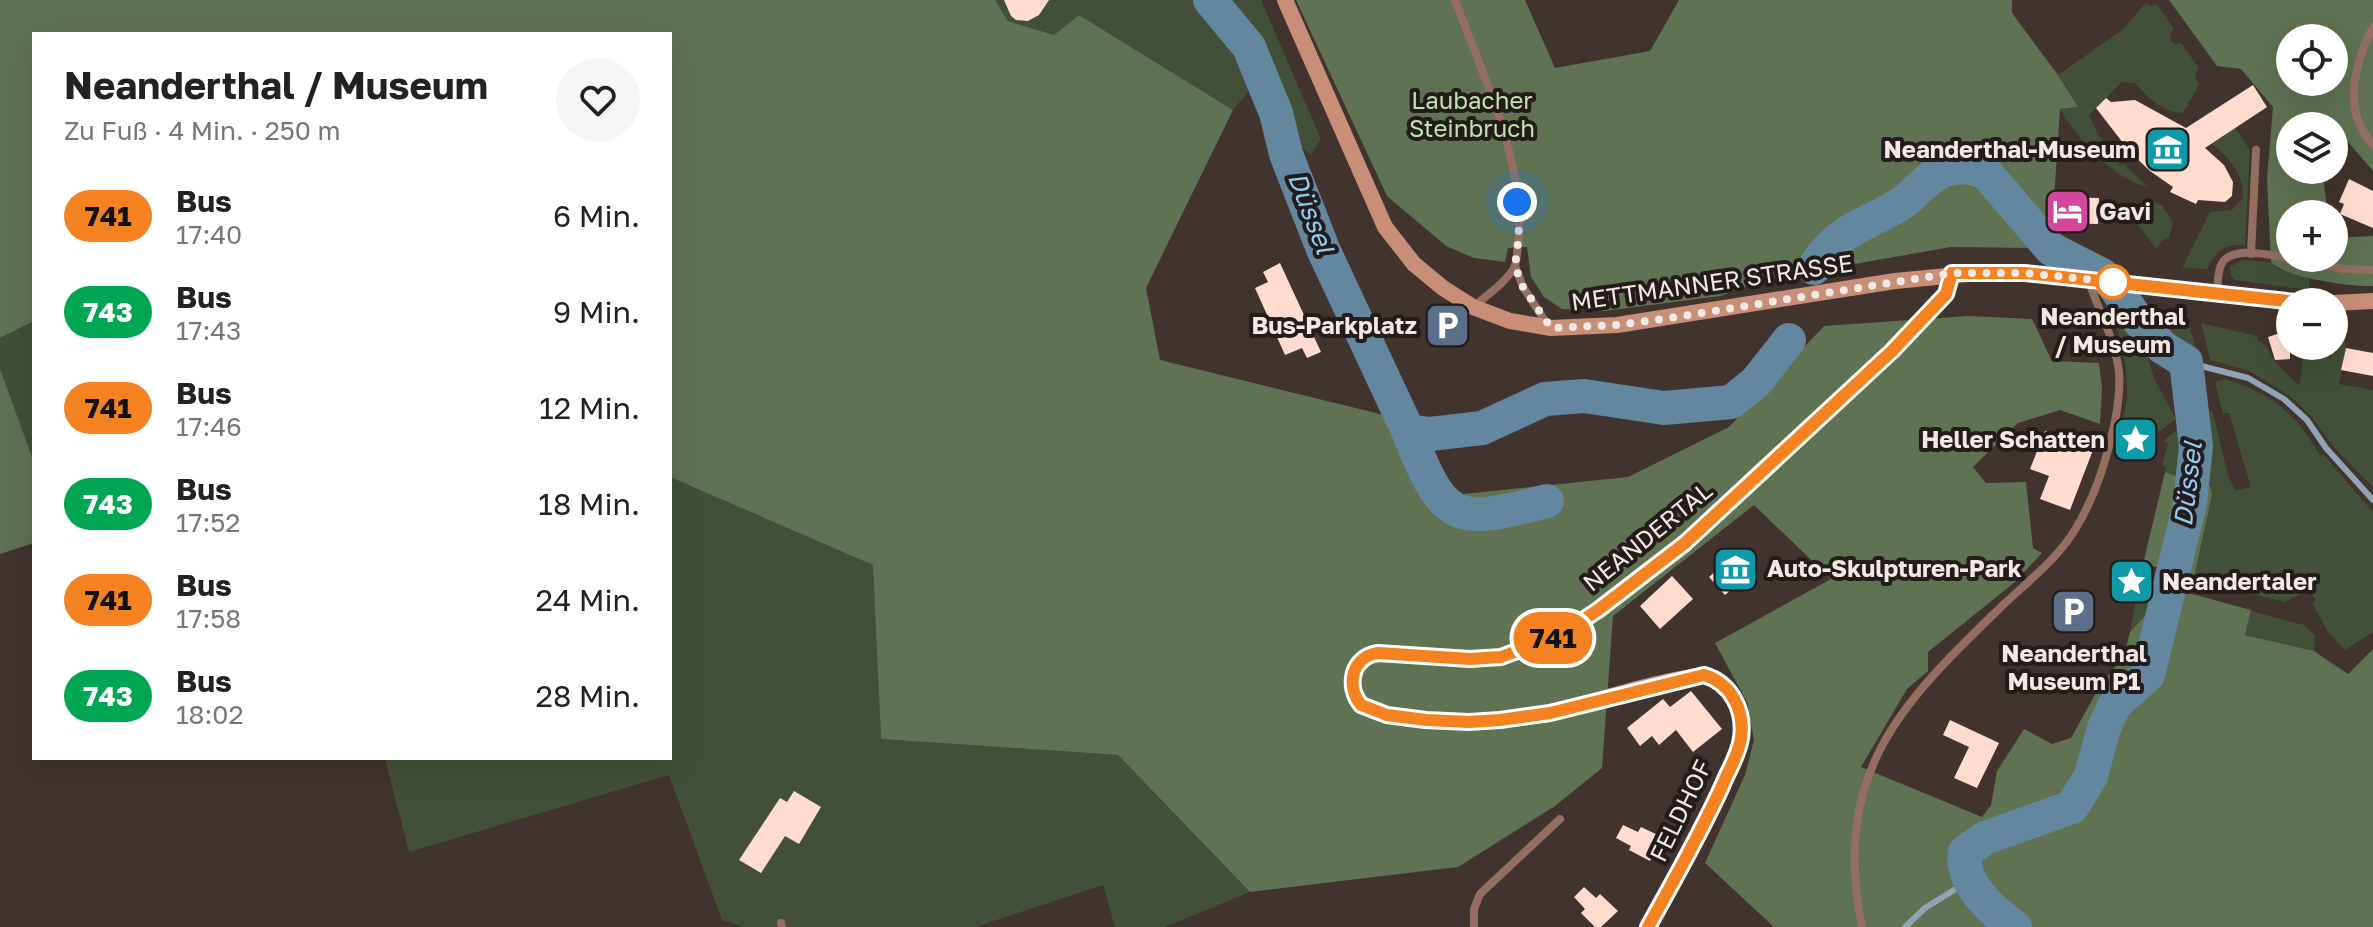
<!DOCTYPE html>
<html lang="de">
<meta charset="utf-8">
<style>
:root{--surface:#fff;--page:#f6f6f6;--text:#222;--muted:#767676}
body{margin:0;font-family:"Golos Text",sans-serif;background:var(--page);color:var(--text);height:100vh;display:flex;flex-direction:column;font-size:30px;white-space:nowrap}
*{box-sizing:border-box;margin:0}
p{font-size:26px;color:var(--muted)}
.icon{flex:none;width:44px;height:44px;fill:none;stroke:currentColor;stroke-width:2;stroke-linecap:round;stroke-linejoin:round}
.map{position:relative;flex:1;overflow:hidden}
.details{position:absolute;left:32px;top:32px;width:640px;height:728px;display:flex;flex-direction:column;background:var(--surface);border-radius:0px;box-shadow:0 8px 32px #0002}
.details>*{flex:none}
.badge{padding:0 16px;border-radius:26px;font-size:28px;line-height:52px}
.tools{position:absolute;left:2276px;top:24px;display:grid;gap:16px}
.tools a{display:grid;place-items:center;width:72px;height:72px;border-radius:50%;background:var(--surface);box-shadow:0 8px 32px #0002;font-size:40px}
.you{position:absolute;width:40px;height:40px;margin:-20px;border:6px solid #fff;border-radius:50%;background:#1a73e8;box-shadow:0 0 0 12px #1a73e833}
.map>.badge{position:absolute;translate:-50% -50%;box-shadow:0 0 0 4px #fff}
.round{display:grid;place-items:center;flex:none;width:84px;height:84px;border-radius:42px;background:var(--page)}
.summary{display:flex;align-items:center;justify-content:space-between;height:136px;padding:0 32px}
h1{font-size:38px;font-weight:700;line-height:60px}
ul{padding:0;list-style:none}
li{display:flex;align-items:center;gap:24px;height:96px;padding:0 32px}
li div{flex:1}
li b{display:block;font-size:30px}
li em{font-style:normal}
li .badge{min-width:88px;font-weight:700;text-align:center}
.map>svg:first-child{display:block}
</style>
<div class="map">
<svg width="2373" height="927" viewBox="0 0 2373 927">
<rect width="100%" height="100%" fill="#41332d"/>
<path fill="#415036" d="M995 0H1261L1321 139 1311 155 1269 122 1254 85 1233 110 1079 15 1055 35 1008 21Z
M2146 3 2151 6 2157 4 2174 29 2170 34 2171 41 2175 44 2181 43 2198 67 2195 77 2199 85 2183 113C2161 112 2150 99 2135 83L2122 82 2089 115 2098 134 2118 159 2117 161 2120 165 2124 164 2149 188C2112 177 2079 142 2060 109L2077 107 2058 75 2122 30Z
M2236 128 2250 151 2245 245C2226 243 2215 251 2207 269L2182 268 2210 212 2232 210 2243 198C2244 173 2229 158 2212 144Z
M2147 199 2162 205 2173 222 2169 238 2161 241 2157 250 2136 222 2137 205Z
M2242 260 2271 262 2278 269 2309 277V290L2235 280 2231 277 2230 267Z
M2112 309 2131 326 2146 352 2154 378 2176 419 2153 436 2145 434 2134 457 2123 454C2113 440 2124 420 2126 404 2130 368 2120 343 2112 309Z
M2146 314 2188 321 2198 356 2176 346Z
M34 321V462L0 369V338Z
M2201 323 2257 336V340L2266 345 2273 359 2297 384H2300L2304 346H2334V332L2343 333 2346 348 2339 384 2373 390V487L2336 450 2311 416 2291 397 2250 371 2210 360Z
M2225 379C2273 394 2295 412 2320 456L2323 454 2373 512V632L2345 650 2328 632 2312 603 2316 600 2309 591 2284 602 2193 579 2212 495 2210 486 2202 479 2205 445 2198 414 2205 410 2213 412 2228 475 2235 490 2251 487 2229 413H2223L2215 382Z
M2180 428 2186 443 2182 478 2165 472 2166 467 2162 465 2168 443 2163 441Z
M670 477 874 565 881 739 1118 755 1250 892 1165 927H1115L1103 885 975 927H745L722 920 669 775 409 852 385 758H670Z
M2140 578 2159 583 2154 606 2130 632Z
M2251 611 2304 625 2315 636 2314 651 2245 635Z"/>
<path fill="#5f7251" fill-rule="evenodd" d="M0 0H995L1008 21 1054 35 1079 15 1233 110 1146 288 1160 360 1388 416 1434 497 1628 477 1729 427 1824 326 1969 316 2032 319 2052 361 2099 363 2102 389 2100 424 2060 410 2018 423 1973 467 1986 483 2026 482 2033 548 2042 553 2015 582 1928 652V671L1907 689 1861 767 1982 817 1991 805 1997 771 2024 729 2052 744 2071 738 2101 684 2124 656 2130 632 2154 606 2178 608 2181 591 2251 610 2245 635 2314 651 2348 674 2373 649V927H1774L1705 863 1745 775 1754 740 1747 702 1715 643 1831 579 1754 505 1613 616 1602 768 1555 806 1458 867 1250 892 1118 755 881 739 873 565 670 477V34H34V321L0 338Z
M1296 0H1525L1555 68 1650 51 1679 0H2012V13L2058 75 2078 107 2060 109 2052 230 2040 248 1951 247 1764 280 1720 296 1605 311 1562 309 1544 297 1531 277 1527 247 1508 248 1505 262 1474 258 1446 246 1387 196Z
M2169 0H2373V171L2342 135 2334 136V126H2290V170H2322L2328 214H2290V258H2334V238L2373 236V286C2350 287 2286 278 2271 262L2267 179 2273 107 2241 69 2217 66ZM2290 38H2334V82H2290Z
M0 369 34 462V543L0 554Z
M2165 472 2182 478 2165 569 2143 564Z
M2202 479 2210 486 2212 495 2194 577 2181 574Z"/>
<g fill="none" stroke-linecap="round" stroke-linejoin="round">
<path stroke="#8fa4b4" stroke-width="6" d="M2186 362 2248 378 2284 399 2307 420 2326 448 2373 500
M1905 927 1925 908 1970 880"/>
<path stroke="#6487a0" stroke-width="34" d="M1210 0 1249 47 1276 113 1286 154 1323 249 1408 431 1430 434 1482 428 1545 399 1584 396 1664 408 1731 402 1756 382 1789 340
M1814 268C1838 227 1867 226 1902 203 1914 195 1923 182 1935 175 1950 165 1974 165 1988 175L2051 249 2102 275 2113 284 2134 315 2162 347 2186 362 2196 446 2190 503 2148 675 2115 704 2104 728 2091 776 2072 807 1985 838 1965 852C1960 883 1992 911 2015 927
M1408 431C1444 522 1453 526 1547 501"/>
</g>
<path fill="#ffdcce" d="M1004 0H1049L1039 15 1028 21 1016 20 1011 16Z
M2253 85 2267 107 2205 148 2224 165 2233 182 2232 196 2225 202 2198 200 2196 204 2170 192 2173 187 2150 171 2130 152 2096 108 2106 98 2111 102 2135 100 2186 128Z
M2349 179 2373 191V228L2340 214 2344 204 2339 202Z
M2057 197 2099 198 2098 224 2057 223Z
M1280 263 1321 352 1307 358 1302 348 1285 355 1255 288 1268 282 1263 272Z
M2277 334 2290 335V359L2275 360 2268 337Z
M2346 348 2373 353V376L2341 370Z
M2045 431 2093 450 2070 510 2040 499 2049 476 2030 469Z
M1734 555 1750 573 1725 595 1709 577Z
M1672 576 1693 599 1660 629 1640 606Z
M1691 691 1722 729 1693 752 1676 730 1659 745 1652 736 1640 746 1627 728 1663 699 1670 707Z
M1950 720 1999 743 1977 788 1954 778 1969 747 1943 735Z
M794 791 821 807 799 844 785 836 761 873 739 860 780 798 787 802Z
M1623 825 1638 832 1641 827 1662 837 1650 861 1629 850 1631 846 1616 838Z
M1584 887 1596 898 1600 894 1618 911 1601 927H1595L1581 913 1585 909 1574 897Z"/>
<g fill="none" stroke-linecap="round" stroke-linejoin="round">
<path stroke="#946f61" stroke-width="8" d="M1455 0C1482 74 1527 164 1518 244 1517 252 1517 262 1514 268 1504 284 1487 295 1473 307
M2373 27C2354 63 2342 112 2373 145
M2251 254 2256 150
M2291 258 2343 269 2373 270
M1515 266 1523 287 1547 324
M2217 294C2218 285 2217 271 2222 263 2233 245 2273 256 2290 258
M781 923 782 927
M1474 927V909L1480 894 1560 819
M1862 927C1832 774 1898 706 2001 607 2026 583 2058 559 2076 528 2090 505 2101 476 2108 450 2115 425 2121 398 2119 372 2115 339 2099 311 2088 280"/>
<path stroke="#c88e78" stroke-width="16" d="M1285 0 1385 227 1414 264 1443 288 1473 307 1510 321 1551 328 1617 325 1895 281 1978 273H2025L2296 302
M2334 303 2373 301
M1648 927C1674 880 1701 833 1723 784 1729 769 1738 754 1741 738 1745 710 1731 683 1704 675 1625 686 1550 722 1469 722 1439 722 1341 724 1353 676 1356 662 1364 655 1378 653L1470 659 1501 657 1560 635 1598 610 1685 543 1892 351 1946 294 1952 273"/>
</g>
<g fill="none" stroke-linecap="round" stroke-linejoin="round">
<defs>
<path id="line" d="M1648 927C1674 880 1701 833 1723 784 1729 769 1739 754 1741 738 1745 710 1731 683 1704 675L1550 713 1500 720 1469 722 1426 720 1387 715 1361 705C1346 686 1351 657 1378 653L1470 659 1501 657 1560 635 1598 610 1685 543 1892 351 1946 294 1952 273H2025L2296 302"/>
</defs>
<use href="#line" stroke="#fff" stroke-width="18"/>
<use href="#line" stroke="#f58220" stroke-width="12"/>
<path stroke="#f2e8e4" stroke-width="8" stroke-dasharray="0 14.4" d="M1517 202 1519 235 1515 266 1523 287 1551 328 1617 325 1670 318 1952 273H2025L2115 282H2113"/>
</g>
<defs>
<symbol id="museum-square" viewBox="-11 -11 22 22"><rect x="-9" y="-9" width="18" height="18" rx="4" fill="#0f9aa8" stroke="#231c1a"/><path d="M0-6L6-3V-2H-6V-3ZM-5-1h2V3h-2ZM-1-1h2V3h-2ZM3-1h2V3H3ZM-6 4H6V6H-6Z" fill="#fff"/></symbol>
<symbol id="hotel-square" viewBox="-11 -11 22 22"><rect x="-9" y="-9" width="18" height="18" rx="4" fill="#d1479c" stroke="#231c1a"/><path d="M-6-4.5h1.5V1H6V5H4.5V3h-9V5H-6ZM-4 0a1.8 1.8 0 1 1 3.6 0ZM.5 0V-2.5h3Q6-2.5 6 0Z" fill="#fff"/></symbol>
<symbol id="parking-square" viewBox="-11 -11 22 22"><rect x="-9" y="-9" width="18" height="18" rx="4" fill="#5c6f8a" stroke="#231c1a"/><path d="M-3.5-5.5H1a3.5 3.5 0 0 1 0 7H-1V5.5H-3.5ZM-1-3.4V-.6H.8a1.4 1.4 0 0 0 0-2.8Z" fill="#fff"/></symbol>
<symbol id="sight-square" viewBox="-11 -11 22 22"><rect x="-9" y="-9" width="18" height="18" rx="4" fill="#0f9aa8" stroke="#231c1a"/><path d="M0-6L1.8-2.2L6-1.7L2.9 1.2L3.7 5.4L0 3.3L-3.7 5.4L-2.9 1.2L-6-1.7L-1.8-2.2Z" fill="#fff"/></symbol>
</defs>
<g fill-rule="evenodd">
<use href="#museum-square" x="2142" y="124" width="51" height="51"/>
<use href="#hotel-square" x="2042" y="186" width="51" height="51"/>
<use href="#parking-square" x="1422" y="300" width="51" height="51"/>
<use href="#sight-square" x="2110" y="414" width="51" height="51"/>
<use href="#museum-square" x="1710" y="544" width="51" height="51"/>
<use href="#sight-square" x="2106" y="556" width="51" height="51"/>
<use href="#parking-square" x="2048" y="586" width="51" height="51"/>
</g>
<circle fill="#fff" stroke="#f58220" stroke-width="4" cx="2113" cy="282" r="16"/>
<g text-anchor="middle" stroke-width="8" stroke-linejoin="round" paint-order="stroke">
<g font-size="24" fill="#c2e3a9" stroke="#231c1a">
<text x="1472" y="109">Laubacher<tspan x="1472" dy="28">Steinbruch</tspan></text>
</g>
<g font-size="24" font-weight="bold" fill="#f2e8e4" stroke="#231c1a" text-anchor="end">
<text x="2136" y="158">Neanderthal-Museum</text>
<text x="2099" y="220" text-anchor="start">Gavi</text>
<text x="1417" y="334">Bus-Parkplatz</text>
<text x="2105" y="448">Heller Schatten</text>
<text x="1767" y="577" text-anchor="start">Auto-Skulpturen-Park</text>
<text x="2162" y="590" text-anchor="start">Neandertaler</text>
<text x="2074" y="662" text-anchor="middle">Neanderthal<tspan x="2074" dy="28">Museum P1</tspan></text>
</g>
<g font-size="24" fill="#f2e8e4" stroke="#231c1a">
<text transform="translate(1712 283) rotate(-8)" y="8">METTMANNER STRASSE</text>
<text transform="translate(1648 537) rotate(-39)" y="8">NEANDERTAL</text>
<text transform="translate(1681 811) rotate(-64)" y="8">FELDHOF</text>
</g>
<g font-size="24" font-weight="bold" fill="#f2e8e4" stroke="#231c1a">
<text x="2113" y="325">Neanderthal<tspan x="2113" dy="28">/ Museum</tspan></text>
</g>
<g font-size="26" font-style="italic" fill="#90ccf5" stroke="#231c1a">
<text transform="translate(1311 213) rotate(69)" y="9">Düssel</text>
<text transform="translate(2188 484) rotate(-83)" y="9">Düssel</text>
</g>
</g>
</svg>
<div class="tools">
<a><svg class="icon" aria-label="locate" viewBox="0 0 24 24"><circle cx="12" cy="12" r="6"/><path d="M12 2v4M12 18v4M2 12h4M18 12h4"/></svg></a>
<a><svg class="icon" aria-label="layers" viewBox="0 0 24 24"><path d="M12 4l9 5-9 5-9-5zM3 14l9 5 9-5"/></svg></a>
<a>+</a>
<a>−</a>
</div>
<div class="you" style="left:1517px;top:202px"></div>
<b class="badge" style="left:1553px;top:638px;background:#f58220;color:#111">741</b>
<section class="details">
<div class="summary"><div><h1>Neanderthal / Museum</h1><p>Zu Fuß · 4 Min. · 250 m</p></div><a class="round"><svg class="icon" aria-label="heart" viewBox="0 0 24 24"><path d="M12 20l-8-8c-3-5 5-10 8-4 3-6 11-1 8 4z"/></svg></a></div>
<ul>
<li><span class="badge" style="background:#f58220;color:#111">741</span><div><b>Bus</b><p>17:40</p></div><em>6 Min.</em></li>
<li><span class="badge" style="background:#00a651;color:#fff">743</span><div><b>Bus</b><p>17:43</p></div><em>9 Min.</em></li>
<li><span class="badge" style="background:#f58220;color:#111">741</span><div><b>Bus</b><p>17:46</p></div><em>12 Min.</em></li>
<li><span class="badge" style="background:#00a651;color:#fff">743</span><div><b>Bus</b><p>17:52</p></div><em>18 Min.</em></li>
<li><span class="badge" style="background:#f58220;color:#111">741</span><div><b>Bus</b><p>17:58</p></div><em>24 Min.</em></li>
<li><span class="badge" style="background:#00a651;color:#fff">743</span><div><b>Bus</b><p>18:02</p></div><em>28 Min.</em></li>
</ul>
</section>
</div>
